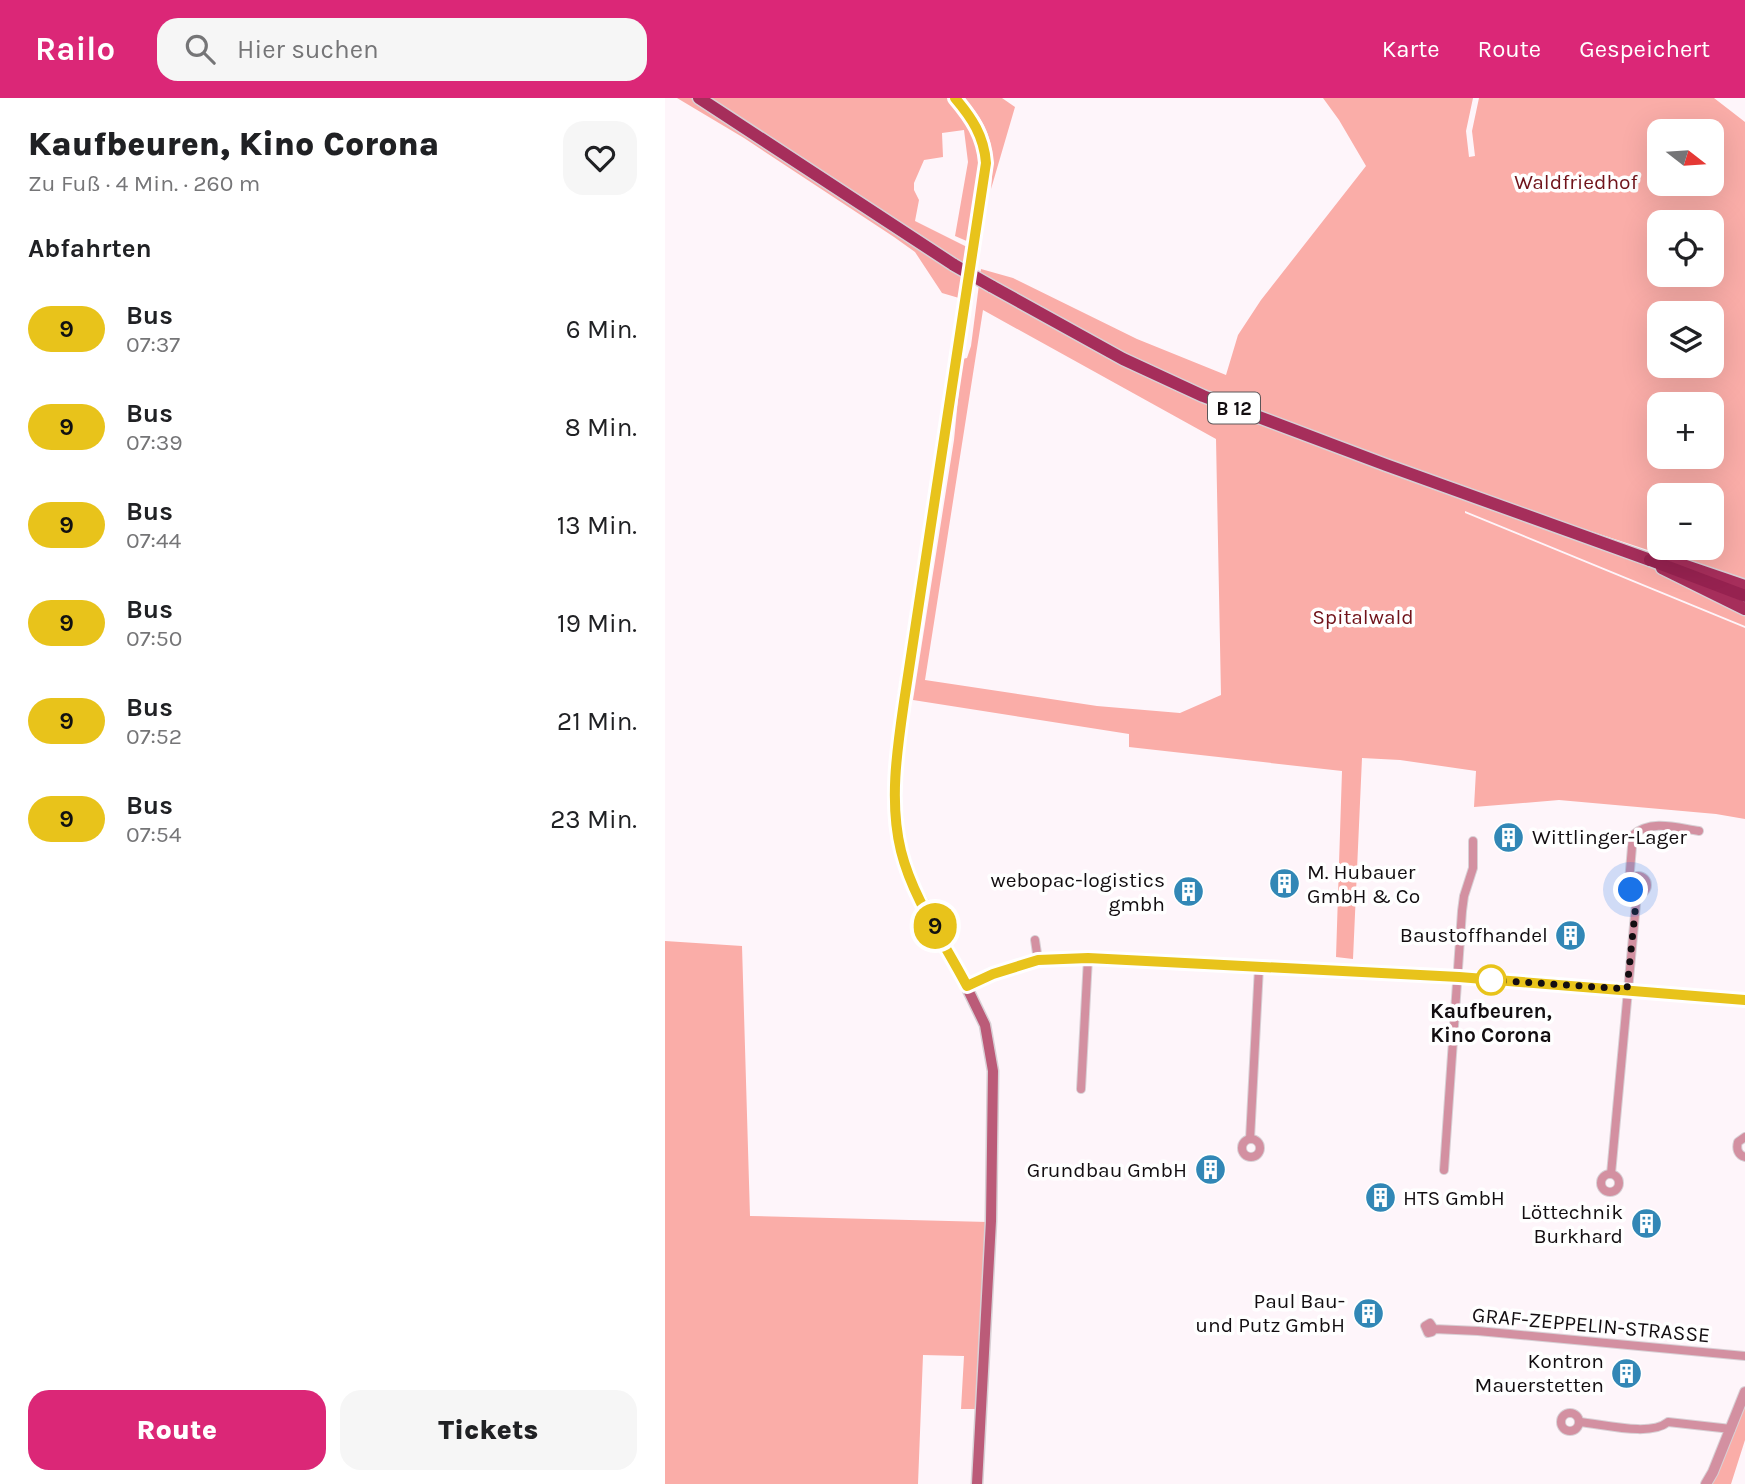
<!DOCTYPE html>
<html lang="de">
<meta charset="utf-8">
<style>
:root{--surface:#fff;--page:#f6f6f6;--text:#202124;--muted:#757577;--accent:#db2777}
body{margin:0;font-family:Karla,sans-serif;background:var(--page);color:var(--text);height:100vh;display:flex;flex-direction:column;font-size:26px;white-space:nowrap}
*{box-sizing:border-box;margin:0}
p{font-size:23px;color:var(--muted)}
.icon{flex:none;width:38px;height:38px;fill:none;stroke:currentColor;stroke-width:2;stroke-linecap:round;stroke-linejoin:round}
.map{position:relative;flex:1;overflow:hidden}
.details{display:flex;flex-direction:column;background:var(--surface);width:665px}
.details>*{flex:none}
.badge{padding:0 14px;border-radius:23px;font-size:24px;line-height:46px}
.needle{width:46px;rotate:107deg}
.fabs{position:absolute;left:982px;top:21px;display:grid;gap:14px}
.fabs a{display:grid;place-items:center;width:77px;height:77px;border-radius:14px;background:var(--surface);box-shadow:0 7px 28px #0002;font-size:35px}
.you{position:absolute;width:35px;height:35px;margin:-18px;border:5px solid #fff;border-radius:50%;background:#1a73e8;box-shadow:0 0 0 10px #1a73e833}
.map>.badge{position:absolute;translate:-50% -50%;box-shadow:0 0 0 4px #fff}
h2{padding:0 28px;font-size:26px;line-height:63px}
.round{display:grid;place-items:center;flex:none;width:74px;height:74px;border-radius:21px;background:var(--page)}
.headline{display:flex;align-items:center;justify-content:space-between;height:119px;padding:0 28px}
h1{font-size:33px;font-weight:800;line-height:52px}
.cta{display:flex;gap:14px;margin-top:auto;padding:14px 28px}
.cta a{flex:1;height:80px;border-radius:21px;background:var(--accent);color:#fff;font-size:28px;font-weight:800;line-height:80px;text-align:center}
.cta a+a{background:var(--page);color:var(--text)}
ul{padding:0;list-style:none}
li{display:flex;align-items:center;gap:21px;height:98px;padding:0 28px}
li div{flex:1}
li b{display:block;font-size:26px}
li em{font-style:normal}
li .badge{min-width:77px;font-weight:700;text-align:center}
header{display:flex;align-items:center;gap:42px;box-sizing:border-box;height:98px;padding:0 35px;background:var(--accent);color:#fff}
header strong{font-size:33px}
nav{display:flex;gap:38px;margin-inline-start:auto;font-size:24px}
.search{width:490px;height:63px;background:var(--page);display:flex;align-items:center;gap:18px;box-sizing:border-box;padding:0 24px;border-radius:21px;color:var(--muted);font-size:26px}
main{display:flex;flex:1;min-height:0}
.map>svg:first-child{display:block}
</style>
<header>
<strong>Railo</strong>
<div class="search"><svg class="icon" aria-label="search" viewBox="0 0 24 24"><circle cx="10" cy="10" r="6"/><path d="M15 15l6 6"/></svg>Hier suchen</div>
<nav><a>Karte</a><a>Route</a><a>Gespeichert</a></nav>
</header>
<main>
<section class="details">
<div class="headline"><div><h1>Kaufbeuren, Kino Corona</h1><p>Zu Fuß · 4 Min. · 260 m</p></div><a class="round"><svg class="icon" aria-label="heart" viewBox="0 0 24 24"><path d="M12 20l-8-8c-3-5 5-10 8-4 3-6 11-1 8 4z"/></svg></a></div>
<h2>Abfahrten</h2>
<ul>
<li><span class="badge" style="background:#e8c31b;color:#111">9</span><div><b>Bus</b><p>07:37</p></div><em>6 Min.</em></li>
<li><span class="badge" style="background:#e8c31b;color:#111">9</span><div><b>Bus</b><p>07:39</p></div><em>8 Min.</em></li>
<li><span class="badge" style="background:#e8c31b;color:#111">9</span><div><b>Bus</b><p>07:44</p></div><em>13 Min.</em></li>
<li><span class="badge" style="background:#e8c31b;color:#111">9</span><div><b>Bus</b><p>07:50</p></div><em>19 Min.</em></li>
<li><span class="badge" style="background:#e8c31b;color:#111">9</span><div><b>Bus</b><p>07:52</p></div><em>21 Min.</em></li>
<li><span class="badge" style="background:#e8c31b;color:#111">9</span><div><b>Bus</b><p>07:54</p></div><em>23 Min.</em></li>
</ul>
<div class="cta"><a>Route</a><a>Tickets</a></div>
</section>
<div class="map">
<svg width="1080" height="1386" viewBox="0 0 1080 1386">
<rect width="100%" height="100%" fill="#fef5fa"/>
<path fill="#faada8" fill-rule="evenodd" d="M12 0H27L36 6 42 0H286C298 13 317 38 318 57 319 85 309 116 304 144L290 138 303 64 299 32 277 35 278 59 259 62 249 85V92L254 102 250 123 302 149 294 200 277 195 250 154 229 139 79 40Z
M299 0H337L350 9 326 91C330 51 327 30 299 0Z
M658 0H808L801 33 804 59 810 58 807 33 814 0H1049L1080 24V484L813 396 457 264 984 467 1001 477 1080 513V528L800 413V415L1080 530V721L1051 716 894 702 809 709 811 673 735 662 697 660 688 861 671 859 677 673 464 649V636L248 602 289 342 297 261 302 260 306 248 316 171 348 180 472 241 561 277 573 237 596 202 701 68 674 22ZM994 33H1046V86H994ZM994 124H1046V177H994ZM318 212 551 341 556 597 515 615 432 608 260 582ZM994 215H1046V268H994ZM994 306H1046V359H994ZM994 397H1046V450H994Z
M0 843 77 848 85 1118 323 1124 311 1311H296L299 1258 258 1257 253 1386H0Z
M1080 1304V1342L1066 1386H1043Z"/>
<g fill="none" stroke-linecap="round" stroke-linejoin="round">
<defs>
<path id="minor" d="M964 787a9 9 0 1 1 18 0a9 9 0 1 1-18 0Z
M964 784 968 737C987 721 1012 730 1034 733
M370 842 373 862
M301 888 328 876 373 862 423 860 794 879 1080 902
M416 991 423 860
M1080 1039 1073 1044C1071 1051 1073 1057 1080 1059
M577 1050a9 9 0 1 1 18 0a9 9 0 1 1-18 0Z
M585 1041 594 869
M779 1072 797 813 799 798 808 770V743
M946 1076 972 795
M936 1085a9 9 0 1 1 18 0a9 9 0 1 1-18 0Z
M769 1231 765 1225 760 1228 763 1235 767 1234 769 1231 813 1233 1080 1258
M896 1324a9 9 0 1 1 18 0a9 9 0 1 1-18 0Z
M914 1324C938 1326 985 1339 1003 1324L1066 1331"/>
<path id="tertiary" d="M1041 1386 1048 1374 1080 1294"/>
<path id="secondary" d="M290 0C307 20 319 38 321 65L238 604 230 679 232 725 236 752 247 785 292 869 320 927 328 973 326 1123 312 1386"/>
<path id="primary" d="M34 0 289 167
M326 188 458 261 538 298 721 367 985 462 1006 463 1080 488
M997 470 1080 511"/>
<path id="trunk" d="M985 462 1080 498"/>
</defs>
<use href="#minor" stroke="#d8d0d5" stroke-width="10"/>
<use href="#tertiary" stroke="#d8d0d5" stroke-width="12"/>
<use href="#secondary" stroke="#d8d0d5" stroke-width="13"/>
<use href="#primary" stroke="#d8d0d5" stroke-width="15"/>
<use href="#trunk" stroke="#d8d0d5" stroke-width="15"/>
<use href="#minor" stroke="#d390a1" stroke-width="8"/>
<use href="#tertiary" stroke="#d390a1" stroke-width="10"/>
<use href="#secondary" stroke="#bb5b78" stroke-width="10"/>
<use href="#primary" stroke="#a62e5b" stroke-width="12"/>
<use href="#trunk" stroke="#962250" stroke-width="12"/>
<defs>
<path id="primary-bridge" d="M289 167 326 188"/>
</defs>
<use href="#primary-bridge" stroke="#d8d0d5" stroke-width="15" stroke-linecap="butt"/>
<use href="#primary-bridge" stroke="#a62e5b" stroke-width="12"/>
</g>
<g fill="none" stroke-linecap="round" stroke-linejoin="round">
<defs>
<path id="line" d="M290 0C307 20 319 38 321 65L239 604C232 652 224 705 236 753 248 801 279 844 302 888L328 876 373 862 423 860 794 879 1080 902"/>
</defs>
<use href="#line" stroke="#fff" stroke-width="16"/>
<use href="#line" stroke="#e8c31b" stroke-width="10"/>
<path stroke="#130e11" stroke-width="7" stroke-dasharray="0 12.6" d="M826 882 962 891 972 795 966 792"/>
</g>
<defs>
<symbol id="building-disc" viewBox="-11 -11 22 22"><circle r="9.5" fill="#3287b6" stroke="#fff"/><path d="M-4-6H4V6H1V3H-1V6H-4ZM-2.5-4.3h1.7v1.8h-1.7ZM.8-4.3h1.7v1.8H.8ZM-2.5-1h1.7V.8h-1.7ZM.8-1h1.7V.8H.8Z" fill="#fff"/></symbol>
</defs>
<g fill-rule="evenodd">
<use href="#building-disc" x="826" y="722" width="35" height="35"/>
<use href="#building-disc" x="602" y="768" width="35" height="35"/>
<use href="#building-disc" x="506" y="776" width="35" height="35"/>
<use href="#building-disc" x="888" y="820" width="35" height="35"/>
<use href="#building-disc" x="528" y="1054" width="35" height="35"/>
<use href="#building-disc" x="698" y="1082" width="35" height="35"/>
<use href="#building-disc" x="964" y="1108" width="35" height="35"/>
<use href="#building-disc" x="686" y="1198" width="35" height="35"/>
<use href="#building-disc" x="944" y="1258" width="35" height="35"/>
</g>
<circle fill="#fff" stroke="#e8c31b" stroke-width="3.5" cx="826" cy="882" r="14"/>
<g text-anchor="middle" stroke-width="7" stroke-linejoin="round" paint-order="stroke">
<rect fill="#fff" stroke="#5a5658" stroke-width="2" x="543" y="294.5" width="52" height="31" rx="5"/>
<g font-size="19" font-weight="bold" fill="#130e11">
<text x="569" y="317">B 12</text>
</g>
<g font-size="21" fill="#70131a" stroke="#fff">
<text x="911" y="91">Waldfriedhof</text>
<text x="698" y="526">Spitalwald</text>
</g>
<g font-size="21" fill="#130e11" stroke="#fff" text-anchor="end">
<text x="867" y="746" text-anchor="start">Wittlinger-Lager</text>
<text x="642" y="781" text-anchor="start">M. Hubauer<tspan x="642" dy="24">GmbH &amp; Co</tspan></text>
<text x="500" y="789">webopac-logistics<tspan x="500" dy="24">gmbh</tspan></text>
<text x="883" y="844">Baustoffhandel</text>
<text x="522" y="1079">Grundbau GmbH</text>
<text x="738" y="1107" text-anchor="start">HTS GmbH</text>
<text x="958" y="1121">Löttechnik<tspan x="958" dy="24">Burkhard</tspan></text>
<text x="680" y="1210">Paul Bau-<tspan x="680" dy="24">und Putz GmbH</tspan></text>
<text x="939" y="1270">Kontron<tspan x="939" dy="24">Mauerstetten</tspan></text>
</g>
<g font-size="21" font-weight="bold" fill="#130e11" stroke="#fff">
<text x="826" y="920">Kaufbeuren,<tspan x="826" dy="24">Kino Corona</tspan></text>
</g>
<g font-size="21" fill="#130e11" stroke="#fff">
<text transform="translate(926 1227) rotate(5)" y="7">GRAF-ZEPPELIN-STRASSE</text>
</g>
</g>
</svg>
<div class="fabs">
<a><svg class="needle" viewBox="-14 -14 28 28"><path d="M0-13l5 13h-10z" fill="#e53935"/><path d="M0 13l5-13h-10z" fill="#757577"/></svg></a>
<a><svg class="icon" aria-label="locate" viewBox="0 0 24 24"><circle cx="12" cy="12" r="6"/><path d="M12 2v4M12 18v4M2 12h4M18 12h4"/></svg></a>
<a><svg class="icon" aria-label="layers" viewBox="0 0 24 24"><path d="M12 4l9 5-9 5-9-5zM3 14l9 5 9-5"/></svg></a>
<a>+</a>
<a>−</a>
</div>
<div class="you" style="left:966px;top:792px"></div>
<b class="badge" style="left:270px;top:828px;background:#e8c31b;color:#111">9</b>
</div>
</main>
